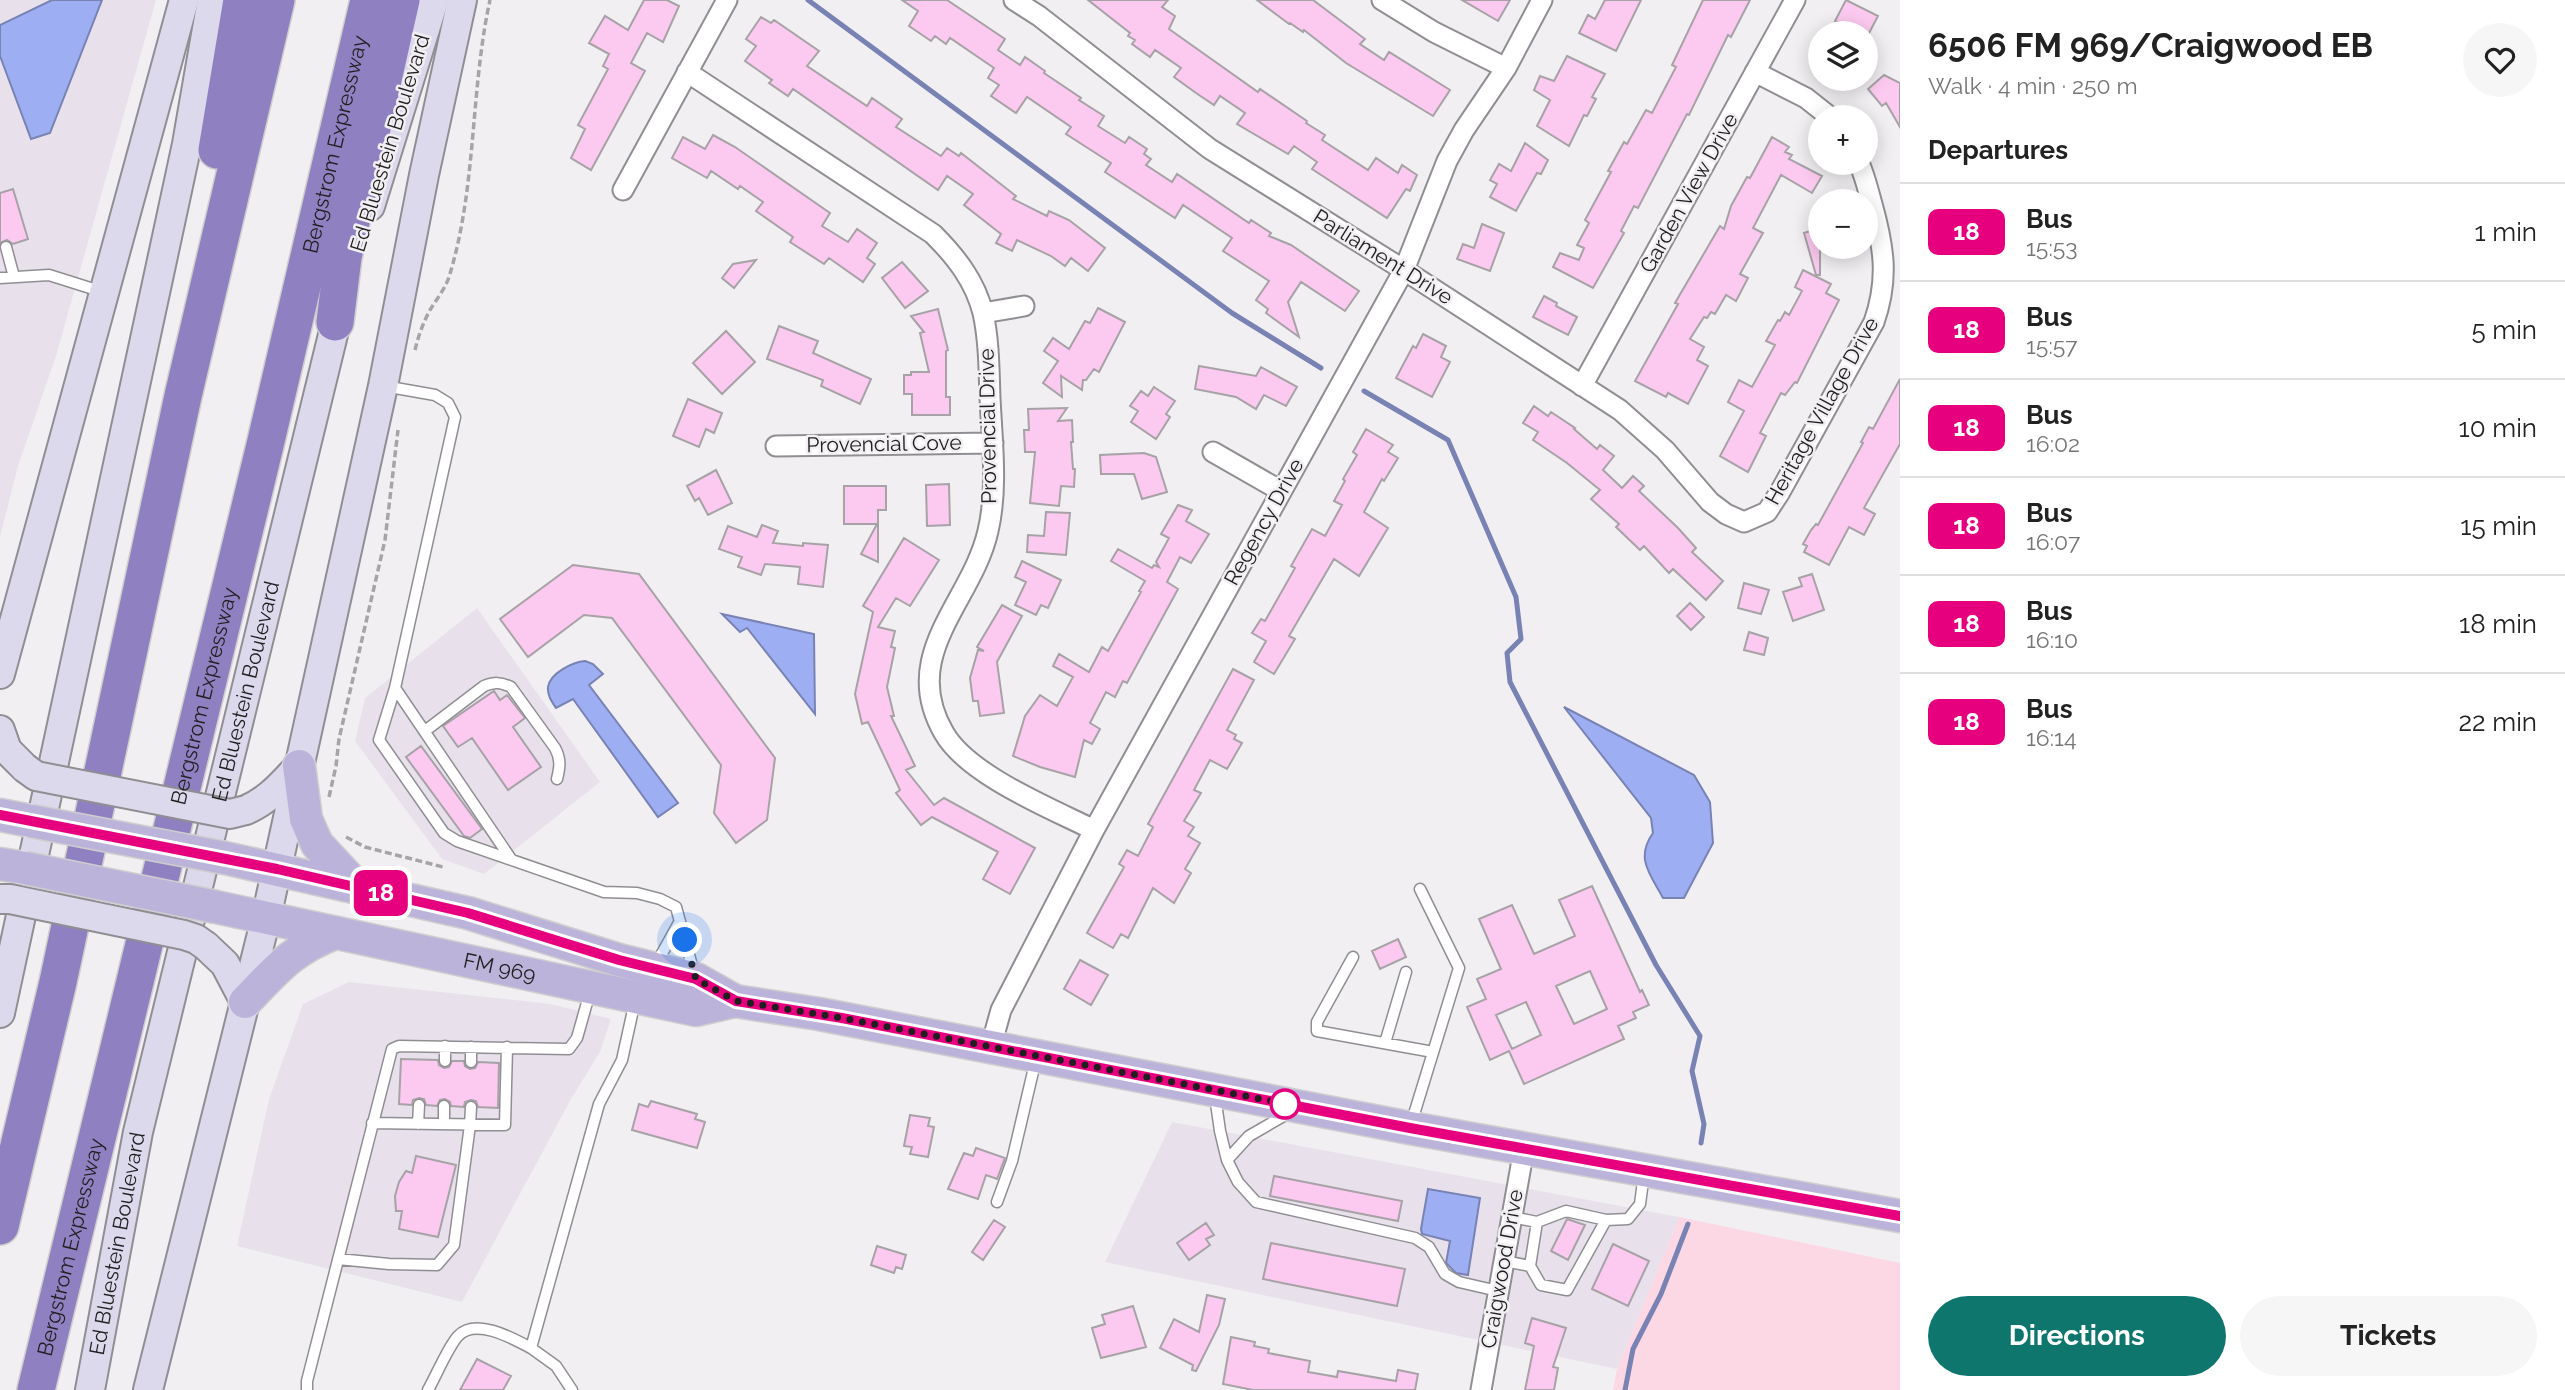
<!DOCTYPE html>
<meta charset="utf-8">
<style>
:root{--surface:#fff;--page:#f6f6f6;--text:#222;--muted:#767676;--line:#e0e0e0;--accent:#0f766e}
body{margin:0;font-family:Raleway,sans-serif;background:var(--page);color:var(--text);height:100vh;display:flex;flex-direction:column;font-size:26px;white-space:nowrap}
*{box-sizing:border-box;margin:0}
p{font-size:23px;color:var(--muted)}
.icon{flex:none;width:38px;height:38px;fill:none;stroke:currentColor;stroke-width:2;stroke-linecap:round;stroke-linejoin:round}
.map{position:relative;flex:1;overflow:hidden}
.panel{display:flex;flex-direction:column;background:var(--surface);width:665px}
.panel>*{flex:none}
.badge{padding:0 14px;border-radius:10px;font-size:24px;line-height:46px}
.fabs{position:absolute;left:1808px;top:21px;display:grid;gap:14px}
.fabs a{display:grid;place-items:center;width:70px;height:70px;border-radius:50%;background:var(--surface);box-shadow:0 4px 18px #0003;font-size:35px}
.you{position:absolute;width:35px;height:35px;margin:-18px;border:5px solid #fff;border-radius:50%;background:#1a73e8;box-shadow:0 0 0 10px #1a73e833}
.map>.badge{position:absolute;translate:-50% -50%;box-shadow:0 0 0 4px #fff}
h2{padding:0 28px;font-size:26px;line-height:63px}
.round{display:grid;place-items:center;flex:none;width:74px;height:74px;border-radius:37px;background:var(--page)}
.headline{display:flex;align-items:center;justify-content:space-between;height:119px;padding:0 28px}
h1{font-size:33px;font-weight:700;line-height:52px}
.cta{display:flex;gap:14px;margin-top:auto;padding:14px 28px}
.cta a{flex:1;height:80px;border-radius:42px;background:var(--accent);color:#fff;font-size:28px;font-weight:700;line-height:80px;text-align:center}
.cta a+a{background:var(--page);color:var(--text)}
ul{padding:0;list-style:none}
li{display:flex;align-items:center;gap:21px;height:98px;padding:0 28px;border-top:2px solid var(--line)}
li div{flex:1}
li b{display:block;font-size:26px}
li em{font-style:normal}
li .badge{min-width:77px;font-weight:700;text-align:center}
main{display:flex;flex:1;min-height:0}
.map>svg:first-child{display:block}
</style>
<main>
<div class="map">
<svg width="1900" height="1390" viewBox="0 0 1900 1390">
<rect width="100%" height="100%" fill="#f2eff3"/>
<path fill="#e8e1ec" d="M0 0H156L56 356 18 466 0 537Z
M477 608 600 782 484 874 442 859 355 741 365 698Z
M349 982 551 1004 611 1019 600 1052 571 1099 462 1302 237 1246 269 1099 303 1004Z
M1172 1122 1679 1217 1617 1369 1105 1262Z"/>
<path fill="#fbd8e4" d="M1679 1217 1900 1263V1390H1613L1617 1369Z"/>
<path fill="#9daef2" stroke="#7883b3" stroke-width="2" d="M52 0H102L50 133 31 139 0 56V25Z
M722 614 814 634 815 714 747 628 740 632Z
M585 661 593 664 603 674 589 685 678 803 658 817 573 699 556 708C552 702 547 695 548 687 550 673 573 662 585 661Z
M1564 707 1694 775 1710 802 1713 843 1684 898H1663C1650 874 1635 858 1653 833L1651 818Z
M1428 1189 1480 1198 1468 1275 1456 1273 1446 1263 1450 1241 1422 1234 1421 1229Z"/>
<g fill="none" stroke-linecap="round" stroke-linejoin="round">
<path stroke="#7883b3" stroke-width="5" d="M808 0 1232 313 1321 368
M1364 391 1448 440 1516 597 1521 639 1507 653 1510 682 1656 965 1700 1036 1692 1071 1704 1124 1701 1143
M1625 1390 1633 1349 1661 1294 1688 1224"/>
</g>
<path fill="#fccaf0" stroke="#a6a2a5" stroke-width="2" fill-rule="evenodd" d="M644 0H667L679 6 663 42 647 33 631 63 645 71 591 170 571 158 585 129 578 125 608 69 603 66 609 54 589 43 605 16 628 30Z
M902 0H947L1005 39 998 50 1020 65 1025 57 1045 71 1044 73 1081 98 1079 100 1104 116 1098 126 1125 143 1129 137 1147 149 1144 154 1151 159 1146 165 1172 182 1177 174 1249 223 1251 220 1271 233 1269 236 1291 245 1359 291 1345 311 1301 282 1288 302 1299 337 1266 313 1268 309 1256 300 1269 281 1223 251 1232 238 1183 205 1175 218 1105 172 1111 163 1066 134 1071 127 1027 97 1016 113 991 96 999 85 988 78 994 68 950 38 946 44 935 36 931 41 909 26 918 11Z
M1088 0H1168L1162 7 1175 16 1169 29 1258 92 1260 89 1307 121 1306 123 1325 135 1322 140 1368 170 1376 158 1398 173 1402 165 1417 175 1410 191 1406 189 1387 218 1312 169 1317 162 1294 146 1288 154 1237 124 1245 113 1220 96 1214 105 1196 93 1174 77 1181 68 1155 50 1150 57 1132 44 1135 40 1128 36 1130 33Z
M1257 0H1313L1365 39 1360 44 1384 60 1389 52 1450 90 1433 116 1346 63 1304 30 1303 32 1290 23 1289 24Z
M1462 0H1510L1498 21Z
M1605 0H1641L1616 51 1579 33 1588 15 1595 19Z
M1703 0H1750L1731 37 1728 35 1689 115 1687 114 1638 208 1634 206 1621 231 1624 233 1593 288 1553 267 1560 253 1579 260 1584 248 1577 245 1589 223 1585 220 1611 172 1608 171 1624 142 1627 144 1646 110 1652 113 1676 67 1672 65Z
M1846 0 1878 16 1867 37 1866 33H1859L1835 21Z
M761 17 771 23 774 20 819 51 807 66 867 106 872 98 902 119 896 127 941 156 947 148 959 156 961 153 1016 196 1013 199 1047 216 1049 211 1069 220 1105 248 1088 271 1071 258 1065 266 1051 256 1017 240 1012 251 996 243 1001 234 964 205 973 194 947 176 938 190 793 89 788 96 769 83 772 80 745 61 756 46 746 39Z
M1567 56 1605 74 1592 97 1596 99 1587 116 1584 115 1569 146 1537 126 1550 100 1534 90 1540 76 1554 81Z
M1884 75 1900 83V127L1886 103 1882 106 1868 89Z
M713 135 735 147 830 213 822 226 848 242 857 229 877 243 867 258 875 264 863 282 829 258 824 264 790 242 793 237 756 211 763 202 740 186 738 189 711 171 707 178 672 158 683 137 705 149Z
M1772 137 1789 147 1785 152 1792 155 1789 159 1822 176 1812 193 1781 175 1753 228 1763 233 1740 274 1748 278 1736 301 1726 295 1715 314 1711 312 1707 318 1704 317 1690 339 1704 347 1697 360 1708 366 1688 404 1668 393 1666 397 1635 381 1678 304 1675 303 1720 226 1724 229 1731 206 1747 177 1750 178Z
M1525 143 1548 160 1541 174 1537 173 1516 211 1490 197 1497 184 1490 180 1499 164 1511 171Z
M13 189 28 239 13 244 7 240 0 243V193Z
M1482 224 1504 233 1490 271 1457 259 1463 244 1474 248Z
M1820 228V275H1816L1804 233Z
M756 260 734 288 722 278 733 264Z
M902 262 928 291 905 308 882 278Z
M1803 270 1831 284 1826 293 1839 300 1797 383 1795 382 1785 395 1781 393 1760 433 1766 436 1748 472 1720 456 1744 411 1728 402 1739 380 1752 387 1775 345 1766 341 1778 320 1780 321 1785 312 1789 315 1802 291 1795 287Z
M1544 296 1557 303 1556 306 1577 317 1568 335 1533 317Z
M1098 308 1125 322 1099 372 1094 369 1086 380H1083L1082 390 1061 376 1062 397 1043 383 1058 361 1044 351 1053 338 1069 349 1085 321 1090 323Z
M938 309 948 350 946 351V397H950V415H912V394H904V375H911V372H929L920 333 924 332 911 316Z
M779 326 818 341 813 353 871 379 860 404 821 386 823 380 767 359Z
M726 331 755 362 722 394 693 363Z
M1423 334 1446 346 1441 357 1450 362 1432 397 1396 378 1413 346 1416 348Z
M1199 366 1256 376 1261 367 1297 387 1286 406 1264 395 1256 409 1236 397 1195 389Z
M1900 379V444L1864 508 1875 514 1864 535 1849 527 1829 565 1804 552 1807 546 1803 544 1811 530 1816 524 1818 525 1863 443 1861 442 1869 427 1873 429Z
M1154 387 1175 401 1166 414 1170 417 1156 439 1131 422 1138 411 1130 406 1141 391 1148 396Z
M688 399 722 413 714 433 706 429 699 447 673 436Z
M1534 406 1548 416 1551 412 1575 428 1574 429 1597 449 1600 445 1614 456 1603 470 1622 488 1633 476 1644 486 1639 491 1678 528 1696 548 1692 552 1723 581 1706 600 1673 569 1669 573 1644 546 1640 550 1616 527 1619 524 1591 499 1600 490 1567 463 1533 440 1538 432 1523 423Z
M1067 408 1058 421 1072 420 1073 442H1071L1073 469H1075L1074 487 1061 486 1059 506 1030 503 1035 452H1025L1024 430H1029L1028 409Z
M1366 429 1393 445 1388 452 1398 458 1384 481 1382 479 1364 512 1388 528 1359 576 1334 559 1289 636 1295 639 1274 674 1254 662 1266 641 1252 633 1261 619 1265 621 1295 568 1291 566 1312 529 1325 536 1342 505 1334 501 1345 481 1343 479 1357 455 1353 452Z
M1144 453 1156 457 1167 492 1142 499 1134 474H1101L1100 455Z
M716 470 732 503 708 515 699 498 695 501 687 486Z
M949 484 950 525 927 526 926 485Z
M844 486H886V510H878V562L861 554 877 524H844Z
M1178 505 1192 510 1186 521 1209 534 1191 563 1180 557 1167 582 1178 589 1127 683 1123 681 1115 697 1106 692 1090 723 1100 729 1092 744 1084 740 1075 777 1040 767 1013 756 1025 716 1040 695 1057 706 1073 677 1053 666 1059 654 1089 672 1102 647 1108 651 1141 592 1139 591 1145 581 1111 561 1118 549 1152 568 1154 565 1159 567 1156 562 1169 538 1161 534Z
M1046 512 1070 513 1066 555 1027 552 1028 535 1044 536Z
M762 525 778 531 773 543 803 546V543L828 545 823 587 798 584 800 567 765 564 761 575 738 567 742 557 719 549 728 526 757 537Z
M904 538 939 560 910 606 896 598 878 627 895 631 891 647 895 648 887 687 894 716H891L915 766 906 770 934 805 944 798 1035 848 1010 894 983 879 998 852 932 817 921 825 896 793 900 790 868 722 862 724 855 694 873 612 863 606Z
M1022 561 1061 580 1048 608 1041 605 1036 615 1015 605 1026 582 1015 577Z
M573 565 639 574 775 758 767 820 736 843 714 813 721 765 612 618 584 615 528 657 500 619Z
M1812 574 1824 610 1793 621 1783 592 1802 586 1799 578Z
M1744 583 1769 590 1761 614 1738 608Z
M1690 603 1704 617 1691 630 1677 616Z
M1002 605 1022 616 997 662 1004 713 980 716 978 701H973L970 678 978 650 984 651 977 647Z
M1749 632 1768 638 1764 655 1744 650Z
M1233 669 1254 680 1227 730 1236 735 1234 739 1242 743 1227 769 1210 760 1194 790 1201 793 1184 821 1194 827 1188 836 1200 843 1185 869 1191 873 1174 903 1153 888 1128 938 1121 934 1113 948 1087 933 1124 867 1119 864 1127 850 1138 856 1153 827 1148 824Z
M494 691 500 700 507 695 525 718 513 727 541 767 508 790 472 738 458 747 443 726Z
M421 746 482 829 470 838 464 836 406 757Z
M1592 886 1640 992 1642 990 1649 1005 1633 1012 1636 1018 1618 1026 1624 1039 1524 1084 1509 1051 1490 1060 1467 1007 1486 999 1477 979 1501 969 1479 919 1512 905 1534 954 1575 936 1559 900ZM1590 971 1607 1009 1574 1024 1556 986ZM1526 1002 1541 1035 1512 1049 1496 1015Z
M1398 939 1406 957 1380 969 1372 951Z
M1080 960 1108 975 1091 1005 1064 989Z
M401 1059 438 1060 439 1065 444 1068 449 1067 452 1061H464L465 1066 470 1069 475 1068 478 1062 499 1063 498 1108 478 1107 476 1101 471 1100 465 1102 464 1107 451 1106 450 1102 445 1099 440 1100 437 1106 426 1105 424 1099 419 1098 413 1100 412 1105 399 1104Z
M651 1101 697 1114 695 1119 705 1122 697 1148 632 1130 639 1104 648 1107Z
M910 1115 930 1118 928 1126 934 1127 928 1157 910 1154 912 1147 904 1146Z
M976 1148 1005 1158 997 1179 986 1175 978 1199 948 1189 964 1153 973 1156Z
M416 1156 456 1165 438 1237 399 1229 402 1211H396L395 1196 399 1182 406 1171 412 1173Z
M1274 1176 1402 1201 1398 1221 1270 1196Z
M1567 1219 1585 1225 1568 1260 1551 1251Z
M994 1220 1005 1227 983 1260 972 1252Z
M1206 1223 1214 1235 1206 1239 1210 1245 1189 1260 1177 1243Z
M1271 1243 1405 1269 1397 1306 1263 1279Z
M1613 1244 1649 1261 1628 1306 1592 1289Z
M877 1246 906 1255 902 1269 896 1267 894 1273 871 1265Z
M1207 1295 1225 1299 1219 1325 1196 1371 1192 1370 1193 1365 1160 1348 1174 1319 1199 1332Z
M1133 1306 1146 1347 1101 1358 1092 1328 1105 1324 1102 1315Z
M1532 1318 1566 1328 1553 1367 1558 1368 1554 1390H1525L1534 1346 1525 1343Z
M1231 1337 1255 1342 1254 1346 1269 1349 1268 1353 1310 1361 1308 1372 1337 1377 1338 1371 1396 1381 1398 1370 1418 1374 1415 1390H1253L1223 1384Z
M477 1359 511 1376 503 1390H460Z"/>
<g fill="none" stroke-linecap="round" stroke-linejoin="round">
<defs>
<path id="service" d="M6 247 14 277
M0 278 49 275 103 292
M384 386 435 395 448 403 455 417 395 688 379 740 444 833 457 841 604 892 637 893 660 899 676 907 694 973
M395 688 511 859
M425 731 484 686C495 682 500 682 511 687L555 748C561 759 560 767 557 779
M1353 957 1317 1022V1031L1433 1052
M655 966 680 921
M1385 1043 1406 972
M471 1047V1062
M445 1061V1046
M1215 1096 1220 1131 1227 1160 1238 1182 1256 1202 1415 1238 1429 1247 1445 1274 1459 1282 1498 1291
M372 1123 505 1125 507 1047
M418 1124 419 1105
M444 1124V1106
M1411 1124 1459 968 1420 889
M1227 1160 1249 1136 1287 1114
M997 1202 1012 1161 1036 1059
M1512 1217 1537 1222 1566 1211 1606 1220 1567 1290 1541 1285 1530 1266 1537 1222
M1606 1220 1628 1219 1640 1204 1644 1174
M338 1259 389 1264 437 1265 454 1245 470 1125 471 1107
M1504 1261 1530 1266
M531 1348 556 1366 572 1390
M307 1390V1381L392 1049 399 1046 569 1049 577 1038 590 992
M428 1390C436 1376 448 1347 458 1336 476 1317 514 1339 531 1348L599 1104 622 1060 635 1001"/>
<path id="minor" d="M1014 0 1039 16 1210 149 1404 270 1620 410 1665 450 1710 502 1726 514 1744 522 1767 512 1780 492 1874 322C1889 279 1884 247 1872 204 1868 190 1865 176 1859 163
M1382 0 1434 32 1506 68
M687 72 933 234C956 257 975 281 983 313 989 340 989 370 990 398 992 441 998 489 988 531 972 602 898 654 944 733 968 775 1050 808 1094 830
M1755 72 1806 98 1830 117
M623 190 727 0
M983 313 1024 306
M1582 386 1795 0
M776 446 993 443
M1213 452 1281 491
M991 1046 1001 1010 1094 830 1404 270 1447 161 1464 130 1506 68 1542 0
M1481 1390 1524 1149"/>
<g id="secondary">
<path d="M370 206 434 0"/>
<path d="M0 674 184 0"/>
<path d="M0 730 7 750 25 768"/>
<path d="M246 810C269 800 282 784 299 766"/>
<path d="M206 946 225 964 245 1002"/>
<path d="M0 1013 187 144 212 0"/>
<path id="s1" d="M90 1390 138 1132 341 302"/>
<path d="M148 1390 266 918 383 386 424 175 462 0"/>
</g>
<g id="primary">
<path d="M299 766 306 819 317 844 357 887"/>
<path d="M0 815 31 821"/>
<path d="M225 858 468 913 619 960 696 979 735 1001 819 1014 1410 1128 1900 1216"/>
<path d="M0 864 25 868"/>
<path id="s2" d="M216 907 696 1010 735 1001"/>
<path d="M245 1002C277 969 290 951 335 933"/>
</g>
<g id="motorway">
<path d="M217 150 242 0"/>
<path d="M335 322 343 257 401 0"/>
<path d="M0 1226 58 982 183 396 276 0"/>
<path id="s3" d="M36 1390 266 441 369 0"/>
</g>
</defs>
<use href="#service" stroke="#908e92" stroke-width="13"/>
<use href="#minor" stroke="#908e92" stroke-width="23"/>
<use href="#secondary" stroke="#908e92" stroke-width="32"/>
<use href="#primary" stroke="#cecece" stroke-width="35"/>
<use href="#motorway" stroke="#cecece" stroke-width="40"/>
<path stroke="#a7a4a7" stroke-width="3.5" stroke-dasharray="7 3.5" stroke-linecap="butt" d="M415 350C418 337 423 323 430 310 436 300 445 289 449 277 477 187 470 91 490 0
M329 797 336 766 339 739 385 540 398 430
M346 837 365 847 443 867"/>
<use href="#service" stroke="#fff" stroke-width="10"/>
<use href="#minor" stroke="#fff" stroke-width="19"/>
<use href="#secondary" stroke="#ddd9ec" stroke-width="28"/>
<use href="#primary" stroke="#bcb3da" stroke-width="32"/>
<use href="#motorway" stroke="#8f81c1" stroke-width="37"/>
<defs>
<path id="secondary-bridge" d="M25 768 36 776 230 814 246 810
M0 899H10L184 935 196 939 206 946"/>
<path id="primary-bridge" d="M31 821 225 858
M25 868 216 907"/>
</defs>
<use href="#secondary-bridge" stroke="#908e92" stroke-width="32" stroke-linecap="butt"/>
<use href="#primary-bridge" stroke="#cecece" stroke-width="35" stroke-linecap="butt"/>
<use href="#secondary-bridge" stroke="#ddd9ec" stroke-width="28"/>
<use href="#primary-bridge" stroke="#bcb3da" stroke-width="32"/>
</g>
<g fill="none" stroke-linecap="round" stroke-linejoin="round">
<defs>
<path id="line" d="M0 815 277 869 468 913 619 960 696 979 736 1001 842 1018 1410 1128 1900 1216"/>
</defs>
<use href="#line" stroke="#fff" stroke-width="16"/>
<use href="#line" stroke="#e6007e" stroke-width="10"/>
<path stroke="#201f20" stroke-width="7" stroke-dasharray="0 12.6" d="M685 940 696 979 736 1001 842 1018 1287 1104H1285"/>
</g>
<circle fill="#fff" stroke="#e6007e" stroke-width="3.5" cx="1285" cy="1104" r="14"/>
<g text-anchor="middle" stroke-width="5" stroke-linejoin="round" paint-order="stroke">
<g font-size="21" fill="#201f20" stroke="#f2eff3">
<text transform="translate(390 143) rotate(-73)" y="7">Ed Bluestein Boulevard</text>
<text dy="7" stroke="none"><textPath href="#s3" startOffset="1281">Bergstrom Expressway</textPath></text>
<text transform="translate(1689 193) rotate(-61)" y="7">Garden View Drive</text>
<text transform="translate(1383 257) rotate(32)" y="7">Parliament Drive</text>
<text transform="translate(1822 411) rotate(-61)" y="7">Heritage Village Drive</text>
<text transform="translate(988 426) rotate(-91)" y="7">Provencial Drive</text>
<text transform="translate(884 444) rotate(-1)" y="7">Provencial Cove</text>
<text transform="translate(1264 522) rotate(-61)" y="7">Regency Drive</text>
<text dy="7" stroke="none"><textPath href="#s1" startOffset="716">Ed Bluestein Boulevard</textPath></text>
<text dy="7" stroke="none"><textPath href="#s3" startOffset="714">Bergstrom Expressway</textPath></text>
<text dy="7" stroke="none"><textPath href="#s2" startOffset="290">FM 969</textPath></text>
<text dy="7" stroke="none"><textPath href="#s1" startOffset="149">Ed Bluestein Boulevard</textPath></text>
<text dy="7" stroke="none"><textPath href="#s3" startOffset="147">Bergstrom Expressway</textPath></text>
<text transform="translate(1502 1269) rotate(-80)" y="7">Craigwood Drive</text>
</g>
</g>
</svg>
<div class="fabs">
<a><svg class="icon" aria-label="layers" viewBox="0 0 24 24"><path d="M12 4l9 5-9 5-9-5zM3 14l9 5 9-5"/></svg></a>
<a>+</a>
<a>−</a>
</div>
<div class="you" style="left:685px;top:940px"></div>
<b class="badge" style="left:381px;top:893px;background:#e6007e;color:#fff">18</b>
</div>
<section class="panel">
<div class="headline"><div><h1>6506 FM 969/Craigwood EB</h1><p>Walk · 4 min · 250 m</p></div><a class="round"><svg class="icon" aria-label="heart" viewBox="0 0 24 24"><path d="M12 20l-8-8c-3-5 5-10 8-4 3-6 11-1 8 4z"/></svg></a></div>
<h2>Departures</h2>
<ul>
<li><span class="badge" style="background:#e6007e;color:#fff">18</span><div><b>Bus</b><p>15:53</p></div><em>1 min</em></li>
<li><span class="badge" style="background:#e6007e;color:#fff">18</span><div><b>Bus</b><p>15:57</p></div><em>5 min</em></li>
<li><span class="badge" style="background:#e6007e;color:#fff">18</span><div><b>Bus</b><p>16:02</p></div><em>10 min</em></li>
<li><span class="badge" style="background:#e6007e;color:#fff">18</span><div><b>Bus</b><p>16:07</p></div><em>15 min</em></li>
<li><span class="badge" style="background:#e6007e;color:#fff">18</span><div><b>Bus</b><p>16:10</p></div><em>18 min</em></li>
<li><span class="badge" style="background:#e6007e;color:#fff">18</span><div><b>Bus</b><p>16:14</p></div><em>22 min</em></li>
</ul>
<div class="cta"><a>Directions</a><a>Tickets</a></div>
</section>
</main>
